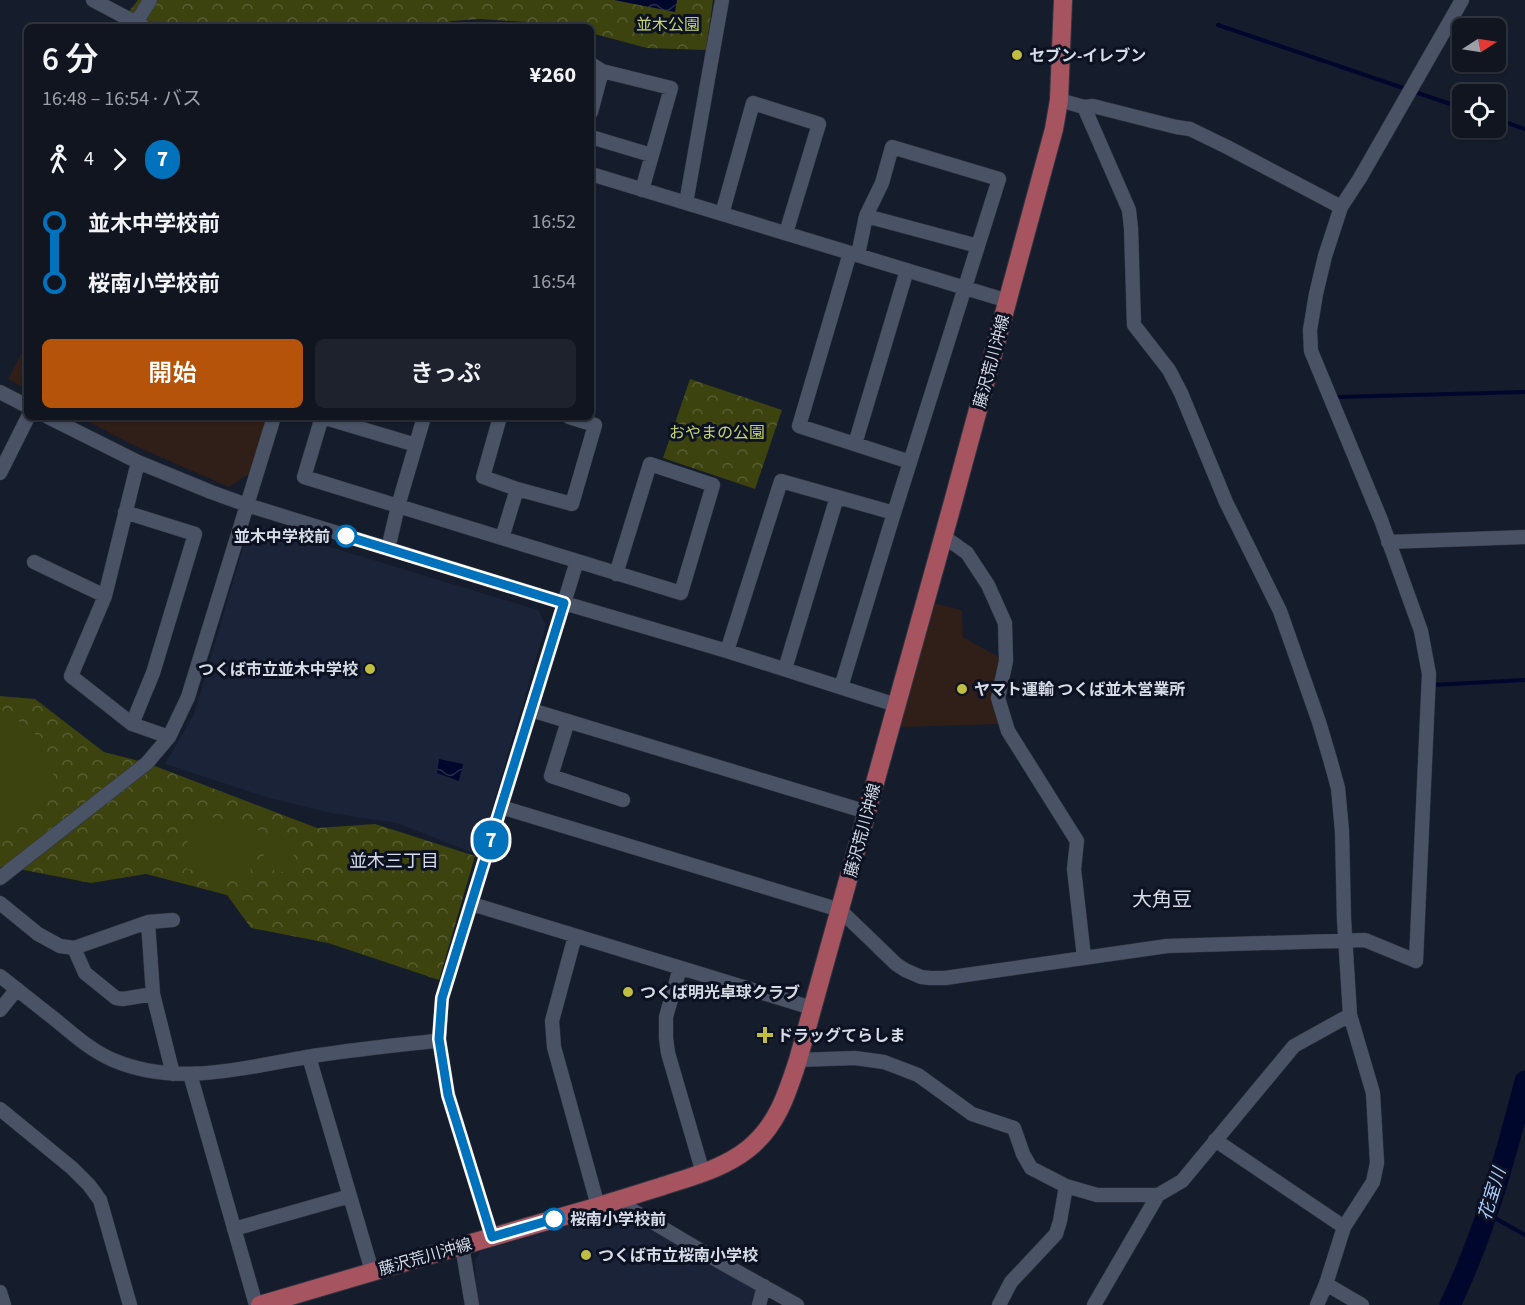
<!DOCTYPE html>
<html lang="ja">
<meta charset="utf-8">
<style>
:root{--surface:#101520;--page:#1e222d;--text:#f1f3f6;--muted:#9c9fa5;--line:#30343e;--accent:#b45309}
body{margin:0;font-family:"Source Sans 3","Noto Sans JP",sans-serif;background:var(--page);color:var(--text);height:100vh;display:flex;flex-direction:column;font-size:22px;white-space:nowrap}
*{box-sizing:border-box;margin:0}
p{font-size:20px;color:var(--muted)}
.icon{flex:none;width:33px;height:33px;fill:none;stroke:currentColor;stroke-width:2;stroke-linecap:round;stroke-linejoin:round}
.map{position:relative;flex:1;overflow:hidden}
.panel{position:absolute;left:24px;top:24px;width:570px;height:396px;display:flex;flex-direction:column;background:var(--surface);border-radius:9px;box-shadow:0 2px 4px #0004,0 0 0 2px var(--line)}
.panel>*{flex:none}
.badge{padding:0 12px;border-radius:20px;font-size:21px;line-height:39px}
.needle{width:39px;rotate:78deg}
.buttons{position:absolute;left:1452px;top:18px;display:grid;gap:12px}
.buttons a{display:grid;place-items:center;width:54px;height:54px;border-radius:9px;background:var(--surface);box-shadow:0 2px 4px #0004,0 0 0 2px var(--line);font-size:30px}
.map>.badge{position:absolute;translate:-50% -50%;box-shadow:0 0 0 3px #fff}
.legs{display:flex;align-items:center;gap:9px;height:66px;padding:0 18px;font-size:20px}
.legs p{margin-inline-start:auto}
.headline{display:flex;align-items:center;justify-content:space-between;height:102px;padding:0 18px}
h1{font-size:33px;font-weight:600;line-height:45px}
.cta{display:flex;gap:12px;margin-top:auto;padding:12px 18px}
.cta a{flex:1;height:69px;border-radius:9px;background:var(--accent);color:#fff;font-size:24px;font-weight:600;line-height:69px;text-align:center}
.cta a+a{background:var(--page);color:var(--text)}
ul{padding:0 18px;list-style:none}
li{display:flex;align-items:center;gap:21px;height:60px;font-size:22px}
li i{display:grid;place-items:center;width:9px;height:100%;margin:0 8px;background:currentColor}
li i::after{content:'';width:15px;height:15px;margin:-8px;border:4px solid;border-radius:50%;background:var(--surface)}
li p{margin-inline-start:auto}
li:first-child i{background:linear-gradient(#0000 50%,currentColor 0)}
li:last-child i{background:linear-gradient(currentColor 50%,#0000 0)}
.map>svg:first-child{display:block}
</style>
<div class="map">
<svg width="1525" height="1305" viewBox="0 0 1525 1305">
<defs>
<pattern id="park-crowns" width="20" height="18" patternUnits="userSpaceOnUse" patternTransform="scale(1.5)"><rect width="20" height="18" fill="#3c430e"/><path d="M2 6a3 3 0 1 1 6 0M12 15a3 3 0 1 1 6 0" fill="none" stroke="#575e31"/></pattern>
<pattern id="water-waves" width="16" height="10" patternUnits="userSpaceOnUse" patternTransform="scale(1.5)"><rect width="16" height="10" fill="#00072d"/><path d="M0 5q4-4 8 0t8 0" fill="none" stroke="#242b4b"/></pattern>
</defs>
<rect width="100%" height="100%" fill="#151c2b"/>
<path fill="#301e18" d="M27 343V389L8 379Z
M80 417H267L249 474 229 487 133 445Z
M933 603 962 610 963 637 1002 659 1000 724 901 727Z"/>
<path fill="#1b2339" d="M264 527 538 610 546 625 478 855 397 823 330 813 269 798 165 764 194 714 246 537Z
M615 1212 623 1214 756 1290V1305H477L475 1259 481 1251Z"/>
<path fill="url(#park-crowns)" d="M138 0H713L706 50 647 48 591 33V27H562L542 23 479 19 452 21 427 27H166L127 14Z
M690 379 782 410 755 489 663 458Z
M0 696 35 699 104 752 147 763 317 828 375 824 475 856 439 980 328 943 251 928 227 895 146 874 91 883 3 866 0 868Z"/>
<path fill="#3c430e" d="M0 709 10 714 41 739 57 785 0 832Z
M196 813 261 831 247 883 180 867Z
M269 835 297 843 288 874 261 866Z"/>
<path fill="url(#water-waves)" d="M614 0H677L675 12Z
M439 759 463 764 459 781 437 773Z"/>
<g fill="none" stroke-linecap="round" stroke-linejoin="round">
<path stroke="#00072d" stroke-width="4" d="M1218 25 1462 108
M1496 119 1525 129
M1338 397 1525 392
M1433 685 1525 680
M1488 1214 1525 1235"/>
<path stroke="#00072d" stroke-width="21" d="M1450 1305C1485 1232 1505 1159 1525 1081"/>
<defs>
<path id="minor" d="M93 0 144 27
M135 23 141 15 150 0
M591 64 602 71 671 88 642 190
M1059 100 1084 107 1129 210 1131 228 1134 325 1169 370 1181 393 1226 502 1280 611 1319 722 1330 759 1338 788 1342 831 1344 919 1350 1015 1373 1093 1377 1163 1373 1182 1344 1227 1326 1284 1317 1305
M1084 107 1093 106 1176 127 1190 129 1227 147 1341 207
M591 112 602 71
M591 137 651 155
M591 174 1008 301
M686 203 722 0
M722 214 753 103 819 124 786 233
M866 216 978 246
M850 253 799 426 910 462
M858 255 866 216 882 183 892 147 999 179 894 513
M0 392 27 406
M48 417 138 462 211 492 247 505 564 603 727 651 896 705
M322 417 304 477 502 538
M322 417 416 445
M500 417 483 477 517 489
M855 444 907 270
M138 462 105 596 71 676 132 724 169 737
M0 473 28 417
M125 512 195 534 153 673 132 724
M943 536 967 553 988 585 1005 623 1006 661 998 698 1008 731 1077 841 1074 869 1084 957
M1388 542 1525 537
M388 549 398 506 424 417
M577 561 681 593 713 485 650 464 616 574
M34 562 105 596
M727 651 781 481 894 513 841 687
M785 669 837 497
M531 710 867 812
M568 721 551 776 623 800
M501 807 840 910 896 964 905 970 921 977 930 978H945L1167 946 1365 940 1416 961 1429 674 1421 631 1381 520 1311 351 1310 330 1316 294 1325 256 1341 207 1360 178 1462 0
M0 878 147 763 169 737 188 697 274 417
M0 903 38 934 60 946 74 948 148 922 173 920
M472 904 812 1008
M148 922 153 994 173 1074
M575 936 552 1021 554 1047 598 1206
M74 948 85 973 116 998 123 999 153 994
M680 968 666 1017V1038L668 1053 703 1173
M0 976C19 991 38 1006 57 1021 75 1036 92 1051 113 1060 176 1087 243 1068 307 1057 349 1050 391 1046 434 1041L439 1039
M0 1010 17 989
M309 1057 372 1271
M798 1060 855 1058 884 1062 918 1075 972 1114 1014 1128 1023 1154 1031 1168 1066 1186 1097 1195H1158L1182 1181 1294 1046 1350 1015
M190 1074 256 1305
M0 1109 72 1168 89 1185 100 1200 130 1305
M1215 1140 1344 1227
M617 1201 720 1262 797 1305
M234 1229 350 1196
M492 1237 448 1095 439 1039 442 998 577 561 502 538 517 489 572 504 595 425 569 417
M462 1246 472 1305
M1326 1284 1362 1305
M0 1292 4 1305
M759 1305 764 1286
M999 1305 1011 1282 1056 1234 1060 1221 1066 1186
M1094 1305 1158 1195"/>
<path id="major" d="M260 1305C367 1273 475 1242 582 1211 609 1203 634 1195 660 1187 690 1177 723 1169 748 1149 777 1126 787 1094 798 1060L953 502 1054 129 1059 100 1063 0"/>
</defs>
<use href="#minor" stroke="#313541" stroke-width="15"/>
<use href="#major" stroke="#313541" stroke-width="20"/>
<use href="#minor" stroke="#4a5265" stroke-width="14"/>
<use href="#major" stroke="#a65560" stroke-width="18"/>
</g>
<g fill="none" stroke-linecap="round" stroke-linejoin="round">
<defs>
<path id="line-1" d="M346 536 564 603 442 998 439 1039 448 1095 492 1237 554 1219"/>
</defs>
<use href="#line-1" stroke="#fff" stroke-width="14"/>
<use href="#line-1" stroke="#0072bc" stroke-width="9"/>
</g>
<g fill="#c0be41" stroke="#0d1222" stroke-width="2">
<circle cx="1017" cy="55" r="6"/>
<circle cx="370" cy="669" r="6"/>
<circle cx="962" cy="689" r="6"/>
<circle cx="628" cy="992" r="6"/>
<path d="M762 1026h6v6h6v6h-6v6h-6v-6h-6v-6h6z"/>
<circle cx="586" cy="1255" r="6"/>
</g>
<g fill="#fff" stroke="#0072bc" stroke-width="3">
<circle cx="346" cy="536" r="10"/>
<circle cx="554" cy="1219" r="10"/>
</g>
<g text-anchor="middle" stroke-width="6" stroke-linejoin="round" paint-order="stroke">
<g font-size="16" fill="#c6d66d" stroke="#0d1222">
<text x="668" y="30">並木公園</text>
<text x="717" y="438">おやまの公園</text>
</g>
<g font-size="16" font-weight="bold" fill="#d6dbe6" stroke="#0d1222" text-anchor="start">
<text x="1029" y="61">セブン-イレブン</text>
<text x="358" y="675" text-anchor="end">つくば市立並木中学校</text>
<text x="974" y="695">ヤマト運輸 つくば並木営業所</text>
<text x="640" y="998">つくば明光卓球クラブ</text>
<text x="777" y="1041">ドラッグてらしま</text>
<text x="598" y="1261">つくば市立桜南小学校</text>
</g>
<g font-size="16" fill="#d6dbe6" stroke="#0d1222">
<text transform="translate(991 361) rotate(-75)" y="6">藤沢荒川沖線</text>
<text transform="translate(862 830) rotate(-75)" y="6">藤沢荒川沖線</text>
<text transform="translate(425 1256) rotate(-16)" y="6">藤沢荒川沖線</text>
</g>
<g font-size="16" font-weight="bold" fill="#d6dbe6" stroke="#0d1222" text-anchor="end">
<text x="330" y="542">並木中学校前</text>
<text x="570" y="1225" text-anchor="start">桜南小学校前</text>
</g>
<g font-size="18" fill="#d6dbe6" stroke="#0d1222">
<text x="394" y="867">並木三丁目</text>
</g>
<g font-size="18" font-style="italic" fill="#a8cbfc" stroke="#0d1222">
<text transform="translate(1492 1194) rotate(-73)" y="6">花室川</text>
</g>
<g font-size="20" fill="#d6dbe6" stroke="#0d1222">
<text x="1162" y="906">大角豆</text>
</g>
</g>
</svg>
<div class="buttons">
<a><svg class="needle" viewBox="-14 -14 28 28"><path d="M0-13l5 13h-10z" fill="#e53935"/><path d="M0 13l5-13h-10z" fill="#9c9fa5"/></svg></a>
<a><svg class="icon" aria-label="locate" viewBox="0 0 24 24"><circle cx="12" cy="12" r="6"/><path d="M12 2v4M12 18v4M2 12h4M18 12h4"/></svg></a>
</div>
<b class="badge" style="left:491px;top:840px;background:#0072bc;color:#fff">7</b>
<section class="panel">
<div class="headline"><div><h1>6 分</h1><p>16:48 – 16:54 · バス</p></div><b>¥260</b></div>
<div class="legs"><svg class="icon" aria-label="walk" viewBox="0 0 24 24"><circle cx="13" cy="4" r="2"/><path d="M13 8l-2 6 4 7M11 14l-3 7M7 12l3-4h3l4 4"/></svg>4<svg class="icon" aria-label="forward" viewBox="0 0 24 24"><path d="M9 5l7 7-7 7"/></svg><b class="badge" style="background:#0072bc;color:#fff">7</b></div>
<ul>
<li><i style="color:#0072bc"></i><b>並木中学校前</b><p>16:52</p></li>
<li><i style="color:#0072bc"></i><b>桜南小学校前</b><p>16:54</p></li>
</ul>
<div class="cta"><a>開始</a><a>きっぷ</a></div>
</section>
</div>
